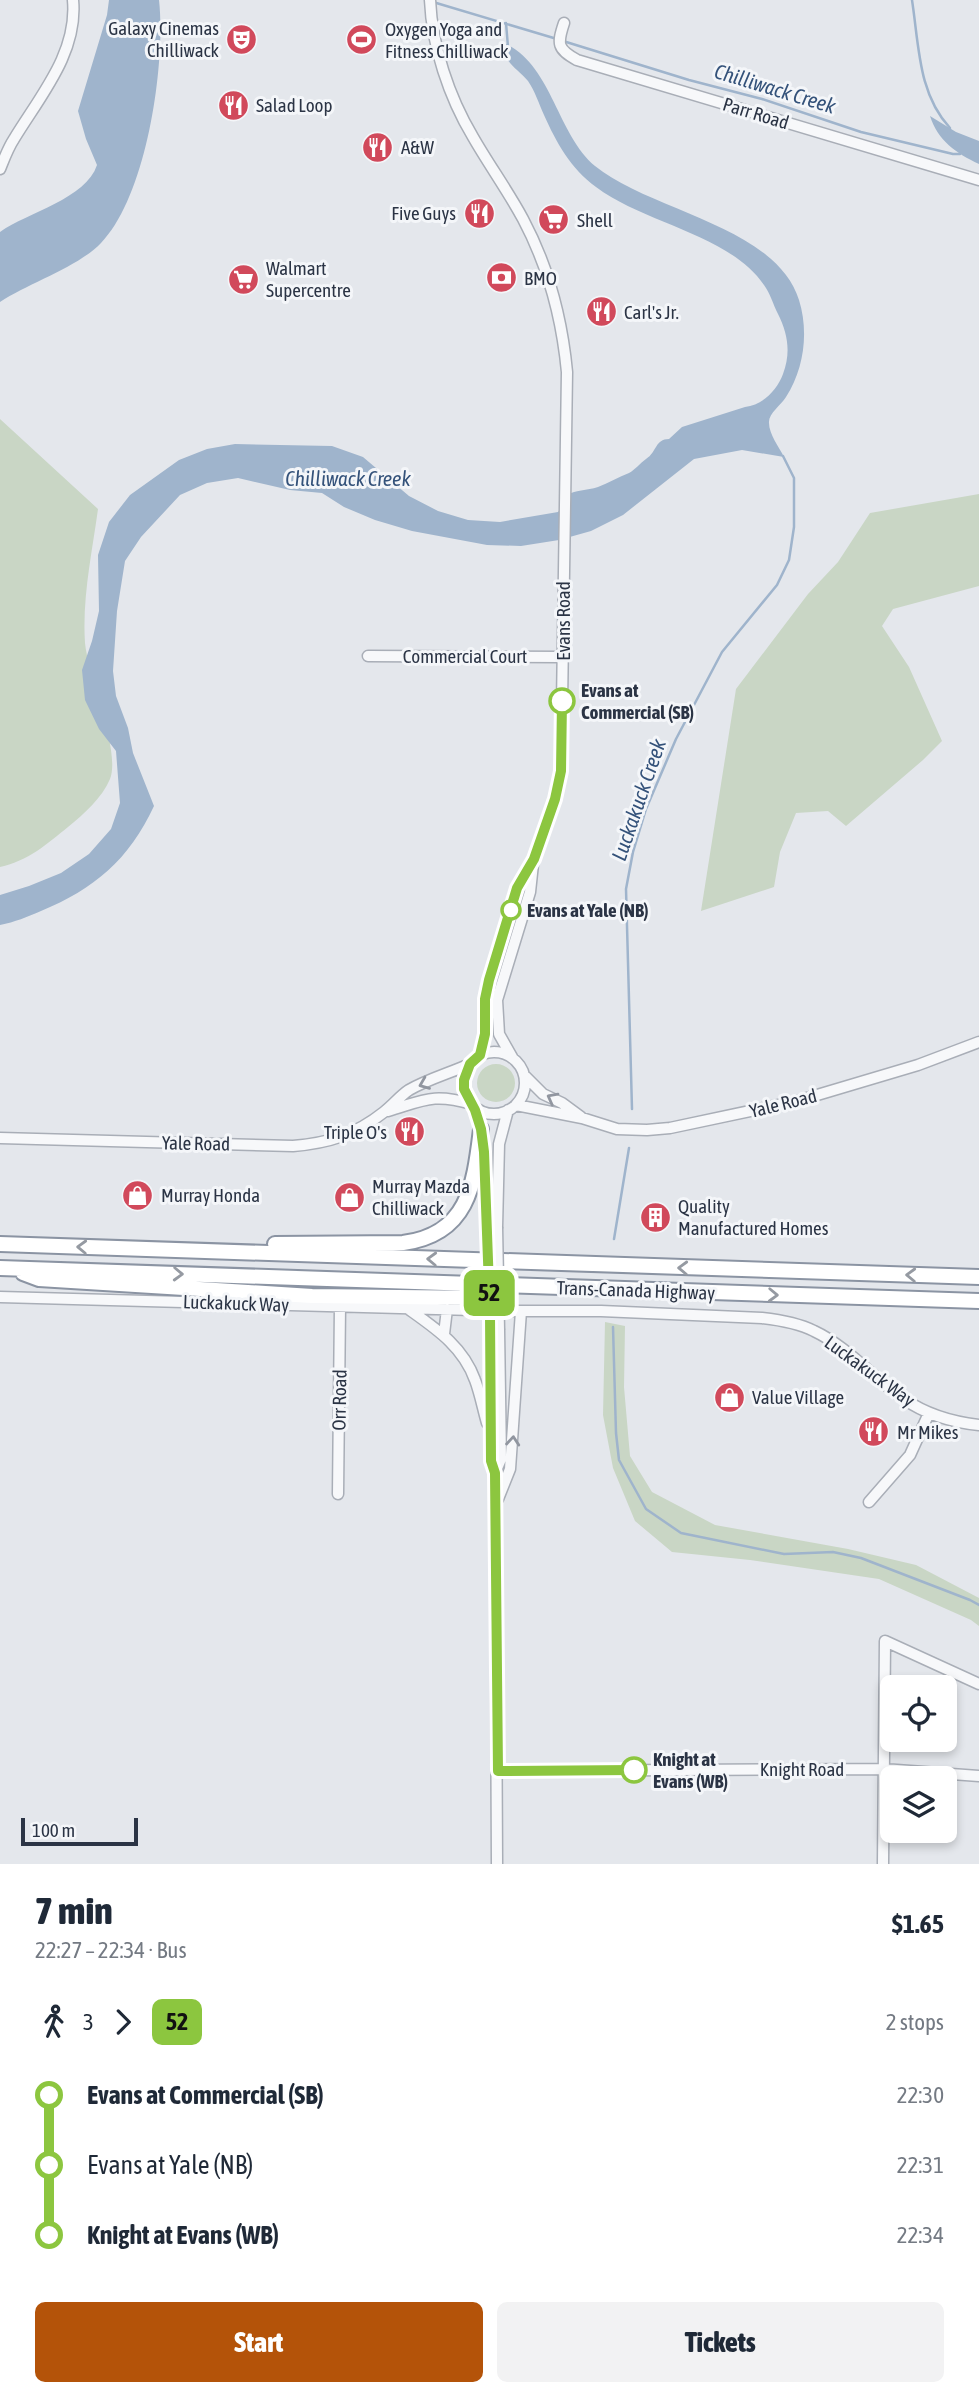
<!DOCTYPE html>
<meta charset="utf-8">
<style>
:root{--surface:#fff;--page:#f2f2f3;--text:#1f2937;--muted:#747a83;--accent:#b45309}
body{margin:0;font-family:"Asap Condensed",sans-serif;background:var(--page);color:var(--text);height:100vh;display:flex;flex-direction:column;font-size:26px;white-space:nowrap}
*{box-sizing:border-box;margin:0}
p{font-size:23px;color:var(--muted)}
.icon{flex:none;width:38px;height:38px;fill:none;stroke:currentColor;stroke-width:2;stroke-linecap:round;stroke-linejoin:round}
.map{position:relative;height:1864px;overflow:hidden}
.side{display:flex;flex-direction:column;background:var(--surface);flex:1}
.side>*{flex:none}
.badge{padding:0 14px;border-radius:10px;font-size:24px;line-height:46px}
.controls{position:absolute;left:880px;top:1675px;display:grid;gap:14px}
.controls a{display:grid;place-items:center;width:77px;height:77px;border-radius:10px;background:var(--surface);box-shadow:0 4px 10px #0003;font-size:35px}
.scale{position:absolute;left:21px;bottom:18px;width:117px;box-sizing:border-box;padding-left:7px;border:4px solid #2b3445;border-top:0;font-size:19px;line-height:24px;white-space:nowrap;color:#2b3445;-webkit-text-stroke:5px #f4f6f9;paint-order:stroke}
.map>.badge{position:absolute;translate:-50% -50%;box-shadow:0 0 0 4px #fff}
.legs{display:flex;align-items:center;gap:10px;height:77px;padding:0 35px;font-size:23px}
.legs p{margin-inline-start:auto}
.headline{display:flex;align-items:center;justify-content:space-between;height:119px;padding:0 35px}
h1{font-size:38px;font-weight:800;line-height:52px}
.action{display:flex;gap:14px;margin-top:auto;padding:14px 35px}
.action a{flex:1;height:80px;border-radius:10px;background:var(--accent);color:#fff;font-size:28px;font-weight:800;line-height:80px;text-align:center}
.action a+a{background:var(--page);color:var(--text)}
ul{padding:0 35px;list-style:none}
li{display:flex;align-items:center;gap:24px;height:70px;font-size:26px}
li i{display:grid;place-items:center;width:10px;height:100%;margin:0 9px;background:currentColor}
li i::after{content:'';width:18px;height:18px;margin:-9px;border:5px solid;border-radius:50%;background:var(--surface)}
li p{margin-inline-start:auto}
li:first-child i{background:linear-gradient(#0000 50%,currentColor 0)}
li:last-child i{background:linear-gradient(currentColor 50%,#0000 0)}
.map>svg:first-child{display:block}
</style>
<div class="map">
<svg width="979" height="1864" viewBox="0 0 979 1864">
<rect width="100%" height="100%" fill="#e4e7ec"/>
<path fill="#c9d6c5" d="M0 419 98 509C92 553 82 598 85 643 88 675 121 751 110 779 102 798 84 814 68 827 47 844 28 861 0 867Z
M979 494V586L893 609 882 626 909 667 942 741 923 760 846 826 828 811 796 813 780 852 774 887 701 911 736 689 808 594 838 562 870 513Z
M477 1083a19 19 0 1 1 38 0a19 19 0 1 1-38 0Z
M605 1322 625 1326 624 1387 630 1456 652 1492 715 1525 848 1549 916 1565 979 1598V1626L971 1620 879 1579 750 1560 672 1552 635 1521 613 1468 603 1415Z"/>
<path fill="#9fb4cc" d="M109 0H159C166 63 147 196 101 243 78 267 29 283 0 302V232C28 212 86 199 97 165L86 139 78 111 107 15Z
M506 44C552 66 557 134 595 166 650 211 776 226 799 300 809 332 804 369 786 397 781 405 768 414 769 423 769 434 779 447 784 457L742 450 694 459 623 515 591 531 559 540 521 546 487 545 412 531 375 520 344 507 322 493 290 490 238 478 207 483 180 495 141 537 125 561 117 611 113 671 116 696 128 728 133 753 154 806C129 860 94 889 41 911 27 917 15 922 0 925V895L29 886 61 873 89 854 111 829 120 803 116 751 99 729 85 700 82 670 92 641 99 611 98 555 109 522 130 495 179 460 207 449 235 444 332 446 363 457 409 496 438 511 468 520 500 522 558 512 564 505 566 496C575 489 587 491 598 487 608 483 619 477 629 473 635 470 640 463 646 459 657 452 655 439 669 439L682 427 745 407C763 405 777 390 783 374 791 353 788 334 778 314 773 304 770 293 764 285 729 234 645 224 596 187 571 169 556 142 544 115 539 104 535 91 528 81 518 69 507 65 503 49Z
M930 116 956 132 979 141V164C956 153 938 141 930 116Z"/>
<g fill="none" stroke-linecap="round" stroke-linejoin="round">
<path stroke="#9fb4cc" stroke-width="2.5" d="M912 0C919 45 918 94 950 128L949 132
M433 2 557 39
M506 23 508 47
M563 41 689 80 762 99 861 132 953 154H960
M632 1109 626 889 633 852 646 809 676 739 722 652 777 585 789 560 794 527V478L783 456
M614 1239 629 1148
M613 1327 616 1433 619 1460 646 1509 681 1533 784 1554 833 1552 861 1558 970 1600 979 1605"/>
<defs>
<path id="minor" d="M430 0C432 46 449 97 473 137 489 165 508 191 523 219 548 266 562 319 567 372L561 771 555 799 534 859 518 888 489 980 485 999V1034L480 1055
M564 23C557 44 557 49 577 60L979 180
M0 169C4 159 8 148 14 139 40 96 78 53 73 0
M368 656 562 657
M463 1083a31 31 0 1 1 62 0a31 31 0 1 1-62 0Z
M512 1057 499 1034 497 1000 530 892 533 864
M524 1075 543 1094 562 1103 581 1117
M473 1105C489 1142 486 1187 487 1227
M516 1105 582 1118 617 1129 647 1130 670 1128 797 1101 918 1065 979 1042
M388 1111C425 1100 433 1093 472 1104
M0 1138 293 1146C329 1143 355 1135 384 1112 393 1105 400 1096 409 1090 428 1079 450 1073 470 1064
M497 1227 499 1144 508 1110
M0 1297 473 1310
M407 1308C435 1328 463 1346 475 1380 480 1393 483 1409 487 1423
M508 1311H601L762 1318C780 1320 798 1323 814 1331 848 1347 873 1378 904 1399 927 1415 951 1422 979 1425
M490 1314 491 1461 495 1473 497 1864
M444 1334 447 1309
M495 1473 501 1459 499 1330
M338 1494 340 1306
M498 1499 510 1469 521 1311
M869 1502 910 1455 929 1413
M498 1771 883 1769 979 1776
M883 1864 885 1641 979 1684"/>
<path id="highway" d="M0 1244 979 1277
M275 1244 403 1243C469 1234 474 1185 481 1129
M0 1268 979 1301
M23 1273 39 1279 312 1296 484 1298"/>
</defs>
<use href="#minor" stroke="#a9aeb7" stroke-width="13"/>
<use href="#highway" stroke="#8b94a3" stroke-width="18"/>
<use href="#minor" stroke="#f7f8fa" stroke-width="10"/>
<use href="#highway" stroke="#fff" stroke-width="14"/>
<defs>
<path id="minor-bridge" d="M487 1227 490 1314
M497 1227 499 1330"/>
<path id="highway-bridge" d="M473 1299 490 1314"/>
</defs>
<use href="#minor-bridge" stroke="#a9aeb7" stroke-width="13" stroke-linecap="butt"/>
<use href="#highway-bridge" stroke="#8b94a3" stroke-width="18" stroke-linecap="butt"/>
<use href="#minor-bridge" stroke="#f7f8fa" stroke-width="10"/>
<use href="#highway-bridge" stroke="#fff" stroke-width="14"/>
</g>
<defs><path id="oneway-chevron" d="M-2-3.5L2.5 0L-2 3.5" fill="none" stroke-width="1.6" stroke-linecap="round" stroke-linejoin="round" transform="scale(1.75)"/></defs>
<g stroke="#9196a0">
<use href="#oneway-chevron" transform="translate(424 1084) rotate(158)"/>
<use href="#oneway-chevron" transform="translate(552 1098) rotate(-152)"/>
<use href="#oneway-chevron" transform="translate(513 1441) rotate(-85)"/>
</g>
<g stroke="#959aa2">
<use href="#oneway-chevron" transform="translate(82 1247) rotate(-178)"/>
<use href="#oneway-chevron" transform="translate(432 1259) rotate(-178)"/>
<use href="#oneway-chevron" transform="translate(683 1268) rotate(-178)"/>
<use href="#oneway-chevron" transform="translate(178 1274) rotate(2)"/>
<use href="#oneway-chevron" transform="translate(911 1275) rotate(-178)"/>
<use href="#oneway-chevron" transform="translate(773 1295) rotate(2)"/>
</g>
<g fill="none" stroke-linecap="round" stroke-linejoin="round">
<defs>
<path id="line-1" d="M562 701 561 771 555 799 534 859 517 888 489 980 485 999V1034L480 1055 470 1064 464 1080V1089L475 1110 481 1129 484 1152 490 1314 491 1461 495 1473 498 1771 634 1770"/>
</defs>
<use href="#line-1" stroke="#fff" stroke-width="16"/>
<use href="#line-1" stroke="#8cc63f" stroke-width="10"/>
</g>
<defs>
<symbol id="theatre-disc" viewBox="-11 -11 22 22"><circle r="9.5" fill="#d1495b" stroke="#f4f6f9"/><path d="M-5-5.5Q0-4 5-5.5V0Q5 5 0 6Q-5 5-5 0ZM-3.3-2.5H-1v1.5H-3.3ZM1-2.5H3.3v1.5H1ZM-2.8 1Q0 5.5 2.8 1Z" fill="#fff"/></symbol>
<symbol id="stadium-disc" viewBox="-11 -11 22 22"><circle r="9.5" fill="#d1495b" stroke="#f4f6f9"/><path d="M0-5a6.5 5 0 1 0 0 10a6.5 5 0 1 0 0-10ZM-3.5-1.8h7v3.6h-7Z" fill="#fff"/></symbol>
<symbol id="restaurant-disc" viewBox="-11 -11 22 22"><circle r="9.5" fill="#d1495b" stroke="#f4f6f9"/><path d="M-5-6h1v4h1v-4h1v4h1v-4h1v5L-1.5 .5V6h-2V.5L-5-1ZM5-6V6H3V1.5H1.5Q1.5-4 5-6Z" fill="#fff"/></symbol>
<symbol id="supermarket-disc" viewBox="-11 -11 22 22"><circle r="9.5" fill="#d1495b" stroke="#f4f6f9"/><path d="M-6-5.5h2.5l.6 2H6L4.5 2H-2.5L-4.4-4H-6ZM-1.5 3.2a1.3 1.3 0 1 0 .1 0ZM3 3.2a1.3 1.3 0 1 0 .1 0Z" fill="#fff"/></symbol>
<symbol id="bank-disc" viewBox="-11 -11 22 22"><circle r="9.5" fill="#d1495b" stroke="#f4f6f9"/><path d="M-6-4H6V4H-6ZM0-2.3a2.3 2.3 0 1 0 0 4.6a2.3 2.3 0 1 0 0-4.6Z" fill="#fff"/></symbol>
<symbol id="shop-disc" viewBox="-11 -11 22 22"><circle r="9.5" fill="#d1495b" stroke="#f4f6f9"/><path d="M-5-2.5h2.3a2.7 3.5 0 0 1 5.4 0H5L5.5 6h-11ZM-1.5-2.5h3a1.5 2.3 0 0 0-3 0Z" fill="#fff"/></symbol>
<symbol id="building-disc" viewBox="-11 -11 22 22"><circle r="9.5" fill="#d1495b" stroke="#f4f6f9"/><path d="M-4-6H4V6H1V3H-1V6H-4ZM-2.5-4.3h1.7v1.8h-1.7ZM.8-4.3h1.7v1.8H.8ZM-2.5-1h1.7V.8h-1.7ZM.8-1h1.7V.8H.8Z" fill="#fff"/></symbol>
</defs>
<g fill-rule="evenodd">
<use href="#theatre-disc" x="224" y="22" width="35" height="35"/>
<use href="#stadium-disc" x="344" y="22" width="35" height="35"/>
<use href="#restaurant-disc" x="216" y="88" width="35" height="35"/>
<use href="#restaurant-disc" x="360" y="130" width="35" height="35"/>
<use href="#restaurant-disc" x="462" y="196" width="35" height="35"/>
<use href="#supermarket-disc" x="536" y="202" width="35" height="35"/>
<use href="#bank-disc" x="484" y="260" width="35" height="35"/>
<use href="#supermarket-disc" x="226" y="262" width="35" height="35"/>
<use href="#restaurant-disc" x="584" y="294" width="35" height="35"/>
<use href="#restaurant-disc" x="392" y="1114" width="35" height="35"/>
<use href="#shop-disc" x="120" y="1178" width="35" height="35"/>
<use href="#shop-disc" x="332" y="1180" width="35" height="35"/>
<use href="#building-disc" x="638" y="1200" width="35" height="35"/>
<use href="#shop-disc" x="712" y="1380" width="35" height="35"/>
<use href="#restaurant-disc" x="856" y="1414" width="35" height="35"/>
</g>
<g fill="#fff" stroke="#8cc63f" stroke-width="3.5">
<circle cx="562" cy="701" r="12"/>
<circle cx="511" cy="910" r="9"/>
<circle cx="634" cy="1770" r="12"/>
</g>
<g text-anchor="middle" stroke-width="6" stroke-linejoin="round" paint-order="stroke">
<g font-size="19" fill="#2b3445" stroke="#f4f6f9" text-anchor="start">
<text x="219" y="35" text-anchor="end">Galaxy Cinemas<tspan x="219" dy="22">Chilliwack</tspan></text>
<text x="385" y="36">Oxygen Yoga and<tspan x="385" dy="22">Fitness Chilliwack</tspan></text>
<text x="256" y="112">Salad Loop</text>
<text x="401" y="154">A&amp;W</text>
<text x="456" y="220" text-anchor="end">Five Guys</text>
<text x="577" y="227">Shell</text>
<text x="266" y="275">Walmart<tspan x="266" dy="22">Supercentre</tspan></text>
<text x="524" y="285">BMO</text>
<text x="624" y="319">Carl's Jr.</text>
<text x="387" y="1139" text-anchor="end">Triple O's</text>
<text x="372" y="1193">Murray Mazda<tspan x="372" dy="22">Chilliwack</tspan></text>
<text x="161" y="1202">Murray Honda</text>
<text x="678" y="1213">Quality<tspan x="678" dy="22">Manufactured Homes</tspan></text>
<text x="752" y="1404">Value Village</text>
<text x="897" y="1439">Mr Mikes</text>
</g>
<g font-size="19" fill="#2b3445" stroke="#f4f6f9">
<text transform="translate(756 113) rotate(17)" y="7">Parr Road</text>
<text transform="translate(563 621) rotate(-90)" y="7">Evans Road</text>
<text x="465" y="663">Commercial Court</text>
<text transform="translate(783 1103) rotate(-14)" y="7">Yale Road</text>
<text transform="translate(196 1143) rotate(1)" y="7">Yale Road</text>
<text transform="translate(636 1290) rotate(2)" y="7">Trans-Canada Highway</text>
<text transform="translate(236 1303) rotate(2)" y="7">Luckakuck Way</text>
<text transform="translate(870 1371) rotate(36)" y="7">Luckakuck Way</text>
<text transform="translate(339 1400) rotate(-89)" y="7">Orr Road</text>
<text x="802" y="1776">Knight Road</text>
</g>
<g font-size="19" font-weight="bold" fill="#2b3445" stroke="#f4f6f9" text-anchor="start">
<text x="581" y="697">Evans at<tspan x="581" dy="22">Commercial (SB)</tspan></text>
<text x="527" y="917">Evans at Yale (NB)</text>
<text x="653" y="1766">Knight at<tspan x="653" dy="22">Evans (WB)</tspan></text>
</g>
<g font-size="21" font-style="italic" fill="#34527a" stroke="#f4f6f9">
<text transform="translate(775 89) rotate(17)" y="7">Chilliwack Creek</text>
<text x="348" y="486">Chilliwack Creek</text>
<text transform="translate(639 800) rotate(-71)" y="7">Luckakuck Creek</text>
</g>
</g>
</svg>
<div class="controls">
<a><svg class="icon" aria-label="locate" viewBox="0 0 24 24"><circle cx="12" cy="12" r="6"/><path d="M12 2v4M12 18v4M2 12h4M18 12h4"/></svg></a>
<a><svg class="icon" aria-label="layers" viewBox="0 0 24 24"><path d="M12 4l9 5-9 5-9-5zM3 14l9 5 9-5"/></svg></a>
</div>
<div class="scale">100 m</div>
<b class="badge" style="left:489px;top:1293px;background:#8cc63f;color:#111">52</b>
</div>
<section class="side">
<div class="headline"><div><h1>7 min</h1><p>22:27 – 22:34 · Bus</p></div><b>$1.65</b></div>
<div class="legs"><svg class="icon" aria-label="walk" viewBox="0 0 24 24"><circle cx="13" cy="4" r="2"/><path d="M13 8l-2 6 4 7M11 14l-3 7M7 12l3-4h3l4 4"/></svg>3<svg class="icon" aria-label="forward" viewBox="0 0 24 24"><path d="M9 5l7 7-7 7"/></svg><b class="badge" style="background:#8cc63f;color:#111">52</b><p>2 stops</p></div>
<ul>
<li><i style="color:#8cc63f"></i><b>Evans at Commercial (SB)</b><p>22:30</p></li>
<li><i style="color:#8cc63f"></i><span>Evans at Yale (NB)</span><p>22:31</p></li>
<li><i style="color:#8cc63f"></i><b>Knight at Evans (WB)</b><p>22:34</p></li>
</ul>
<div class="action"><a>Start</a><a>Tickets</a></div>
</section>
